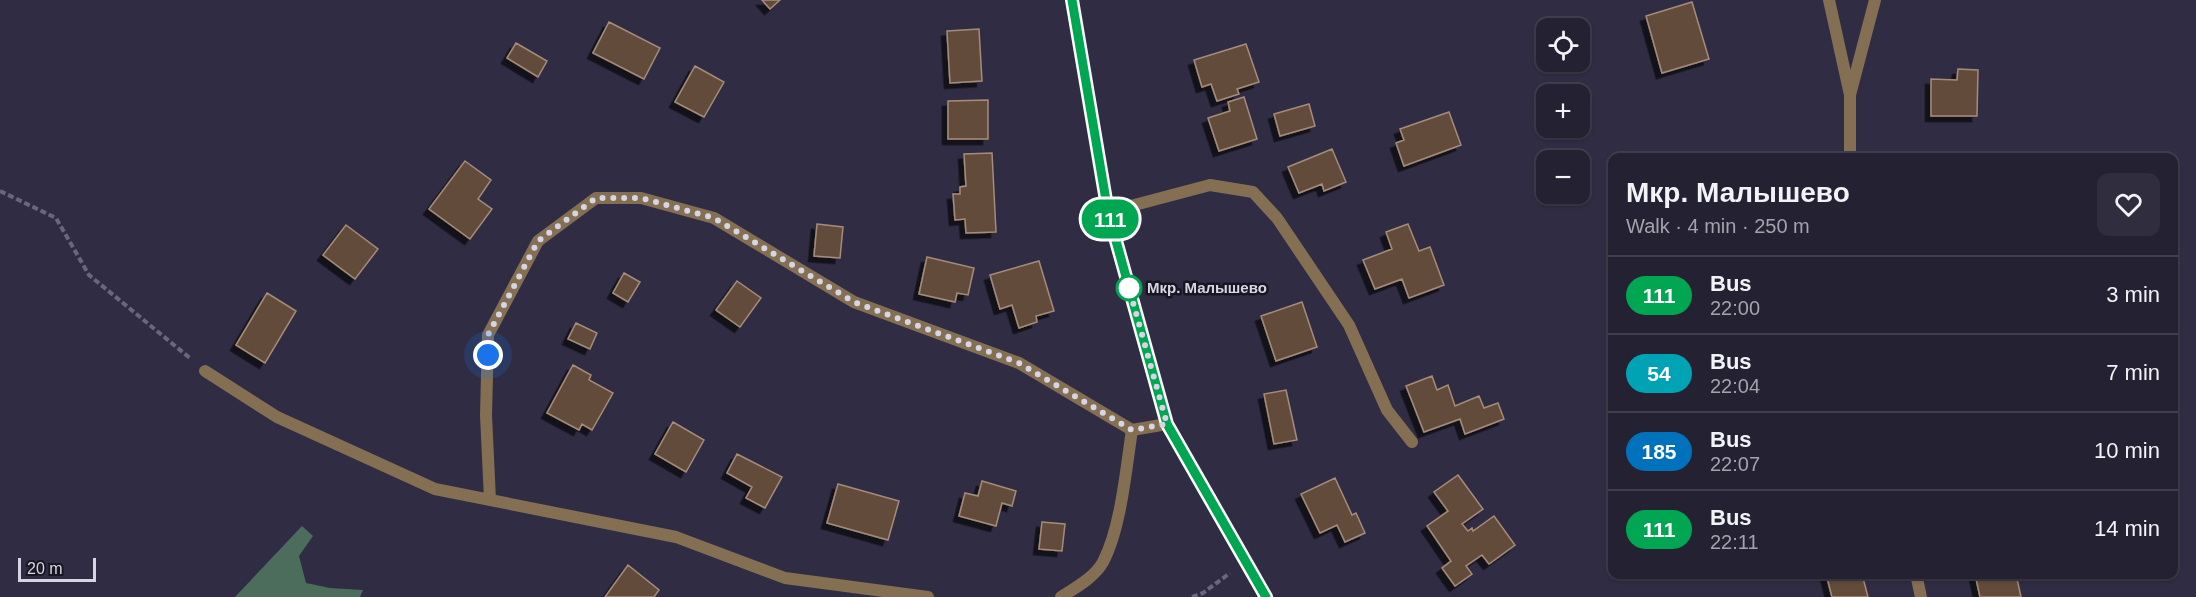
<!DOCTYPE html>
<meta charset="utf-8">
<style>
:root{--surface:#242132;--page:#302e3e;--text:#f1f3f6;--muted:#a3a3ac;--line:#413e4d}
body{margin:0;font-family:Arial,sans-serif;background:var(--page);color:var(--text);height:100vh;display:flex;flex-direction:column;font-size:22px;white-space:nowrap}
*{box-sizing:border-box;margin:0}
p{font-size:20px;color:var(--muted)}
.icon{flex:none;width:33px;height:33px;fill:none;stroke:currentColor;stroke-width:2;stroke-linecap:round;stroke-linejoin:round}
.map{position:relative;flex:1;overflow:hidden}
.sheet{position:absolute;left:1608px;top:153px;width:570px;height:426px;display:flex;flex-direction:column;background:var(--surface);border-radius:12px;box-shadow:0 2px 4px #0004,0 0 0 2px var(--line)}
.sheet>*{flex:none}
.badge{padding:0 12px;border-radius:20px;font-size:21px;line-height:39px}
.tools{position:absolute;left:1536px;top:18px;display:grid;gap:12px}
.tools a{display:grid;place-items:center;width:54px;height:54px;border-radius:12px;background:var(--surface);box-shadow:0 2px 4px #0004,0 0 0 2px var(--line);font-size:30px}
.scale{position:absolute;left:18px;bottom:15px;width:78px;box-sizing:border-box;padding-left:6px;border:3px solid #d7d5e4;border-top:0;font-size:16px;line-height:21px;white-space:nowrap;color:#d7d5e4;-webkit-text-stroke:4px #181621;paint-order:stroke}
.you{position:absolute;width:30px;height:30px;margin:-15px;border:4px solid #fff;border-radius:50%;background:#1a73e8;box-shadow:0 0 0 9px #1a73e833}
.map>.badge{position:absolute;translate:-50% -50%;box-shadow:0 0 0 3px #fff}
.round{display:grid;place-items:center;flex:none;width:63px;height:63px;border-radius:12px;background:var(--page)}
.summary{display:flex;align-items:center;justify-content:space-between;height:102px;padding:0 18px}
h1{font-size:28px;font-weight:600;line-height:45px}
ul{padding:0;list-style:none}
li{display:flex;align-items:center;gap:18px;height:78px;padding:0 18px;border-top:2px solid var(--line)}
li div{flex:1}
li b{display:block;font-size:22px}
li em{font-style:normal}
li .badge{min-width:66px;font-weight:700;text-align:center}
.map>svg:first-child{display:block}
</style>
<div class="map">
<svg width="2196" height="597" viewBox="0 0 2196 597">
<defs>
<filter id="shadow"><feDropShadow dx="-5.5" dy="5.5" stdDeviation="0" flood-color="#0009"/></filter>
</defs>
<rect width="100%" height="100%" fill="#302c43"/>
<path fill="#4c6d5c" d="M302 526 313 536 299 556 306 583 330 588 363 590 360 597H235Z"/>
<path fill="#634c3b" stroke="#a58c7a" stroke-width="1.5" filter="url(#shadow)" d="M762 0H780L770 9Z
M1692 2 1709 59 1662 73 1646 16Z
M609 22 660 48 644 79 593 53Z
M979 29 982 81 950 83 947 31Z
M516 43 547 61 538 77 507 58Z
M1246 44 1259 82 1237 89 1239 94 1217 101 1211 84 1202 87 1194 60Z
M695 66 724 82 704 117 675 102Z
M1958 69 1978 70 1977 116H1931V79L1957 80Z
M1244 97 1257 139 1219 151 1208 118 1230 111 1228 102Z
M988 100V139H948V101Z
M1309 104 1315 126 1280 136 1274 114Z
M1449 112 1461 145 1404 166 1396 143 1404 140 1400 129Z
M1332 149 1346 182 1324 191 1322 184 1299 193 1288 167Z
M992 153 996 232 966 233 965 219 955 220 953 194H960V187L966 186 964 154Z
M465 161 491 180 478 199 492 209 470 239 429 209Z
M817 224 843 227 840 258 814 256Z
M1408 224 1419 251 1430 247 1444 285 1409 298 1402 279 1375 289 1363 260 1392 249 1386 232Z
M346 225 378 249 355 279 323 255Z
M927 257 974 268 968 295 957 293 955 302 919 294Z
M1039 261 1054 311 1036 316 1037 322 1019 328 1012 305 1000 309 990 275Z
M624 273 640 282 628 302 613 293Z
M737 281 761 298 740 327 716 310Z
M267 293 296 311 265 363 236 345Z
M1302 302 1317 347 1276 361 1261 316Z
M576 323 597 333 590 349 568 339Z
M573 365 591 375 589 380 613 393 592 430 582 424 579 430 547 413Z
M1432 376 1437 390 1448 385 1455 406 1479 396 1484 408 1498 403 1504 419 1465 434 1460 419 1424 432 1406 386Z
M1286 390 1297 440 1274 444 1264 394Z
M673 422 704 440 686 472 655 454Z
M737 454 782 477 765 508 746 498 752 487 727 473Z
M1458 475 1483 509 1462 524 1468 531 1472 528 1473 531 1494 516 1515 545 1489 564 1482 555 1466 566 1472 574 1455 586 1442 568 1451 561 1427 526 1448 511 1434 492Z
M1335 478 1352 515 1356 513 1365 533 1345 542 1337 525 1320 533 1301 494Z
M982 481 1016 491 1012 506 1002 503 996 526 959 516 965 493 978 496Z
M838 484 899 501 888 540 827 523Z
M1042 522 1065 524 1062 551 1039 549Z
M628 565 659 590 654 597H605Z
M1826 574H1862L1868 597H1832Z
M1975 574H2016L2021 597H1980Z"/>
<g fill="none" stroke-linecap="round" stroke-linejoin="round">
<path stroke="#6a667b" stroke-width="4" stroke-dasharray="6 3" stroke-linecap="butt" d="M0 191 56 218 89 275 191 359
M1192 597 1203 593 1230 573"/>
<path stroke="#846f53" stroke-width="12" d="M1850 95 1875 0
M1108 212 1210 185 1253 192 1277 218 1349 325 1387 410 1412 442"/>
<path stroke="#846f53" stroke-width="12" d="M1829 0 1850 95V158
M205 371 277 417 435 489 676 537 785 578 928 597
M490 500 486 415 488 335 538 241 596 198H641L714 218 854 302 1019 363 1132 430
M1916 574 1921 597
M1061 597C1075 588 1095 577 1103 562 1121 528 1126 469 1132 430L1167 424"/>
<path stroke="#846f53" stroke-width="12" d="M1072 0 1108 212 1167 424 1266 597"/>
</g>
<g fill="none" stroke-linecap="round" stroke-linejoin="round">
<defs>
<path id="line" d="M1072 0 1108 212 1167 424 1266 597"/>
</defs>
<use href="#line" stroke="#fff" stroke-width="14"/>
<use href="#line" stroke="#00a651" stroke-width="9"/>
<path stroke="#d7d5e4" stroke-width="6" stroke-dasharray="0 10.8" d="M488 355V335L538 241 596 198H641L714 218 854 302 1019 363 1132 430 1167 424 1129 288"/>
</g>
<circle fill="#fff" stroke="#00a651" stroke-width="3" cx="1129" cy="288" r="12"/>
<g text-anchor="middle" stroke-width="5" stroke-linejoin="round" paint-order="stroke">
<g font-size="15" font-weight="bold" fill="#d7d5e4" stroke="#181621" text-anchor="start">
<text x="1147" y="293">Мкр. Малышево</text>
</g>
</g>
</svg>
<div class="tools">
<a><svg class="icon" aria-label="locate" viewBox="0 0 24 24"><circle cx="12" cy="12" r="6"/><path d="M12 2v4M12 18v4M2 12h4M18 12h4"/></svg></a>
<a>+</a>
<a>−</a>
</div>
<div class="scale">20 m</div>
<div class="you" style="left:488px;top:355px"></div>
<b class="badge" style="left:1110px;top:219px;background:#00a651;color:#fff">111</b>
<section class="sheet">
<div class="summary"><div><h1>Мкр. Малышево</h1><p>Walk · 4 min · 250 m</p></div><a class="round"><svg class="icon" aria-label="heart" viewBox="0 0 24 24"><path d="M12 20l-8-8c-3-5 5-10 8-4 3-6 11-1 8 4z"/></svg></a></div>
<ul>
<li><span class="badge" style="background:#00a651;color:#fff">111</span><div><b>Bus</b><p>22:00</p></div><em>3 min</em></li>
<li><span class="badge" style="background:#00a3b4;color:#fff">54</span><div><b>Bus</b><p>22:04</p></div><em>7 min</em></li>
<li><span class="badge" style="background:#0072bc;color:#fff">185</span><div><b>Bus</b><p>22:07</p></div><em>10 min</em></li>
<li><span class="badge" style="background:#00a651;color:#fff">111</span><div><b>Bus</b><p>22:11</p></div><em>14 min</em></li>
</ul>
</section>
</div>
